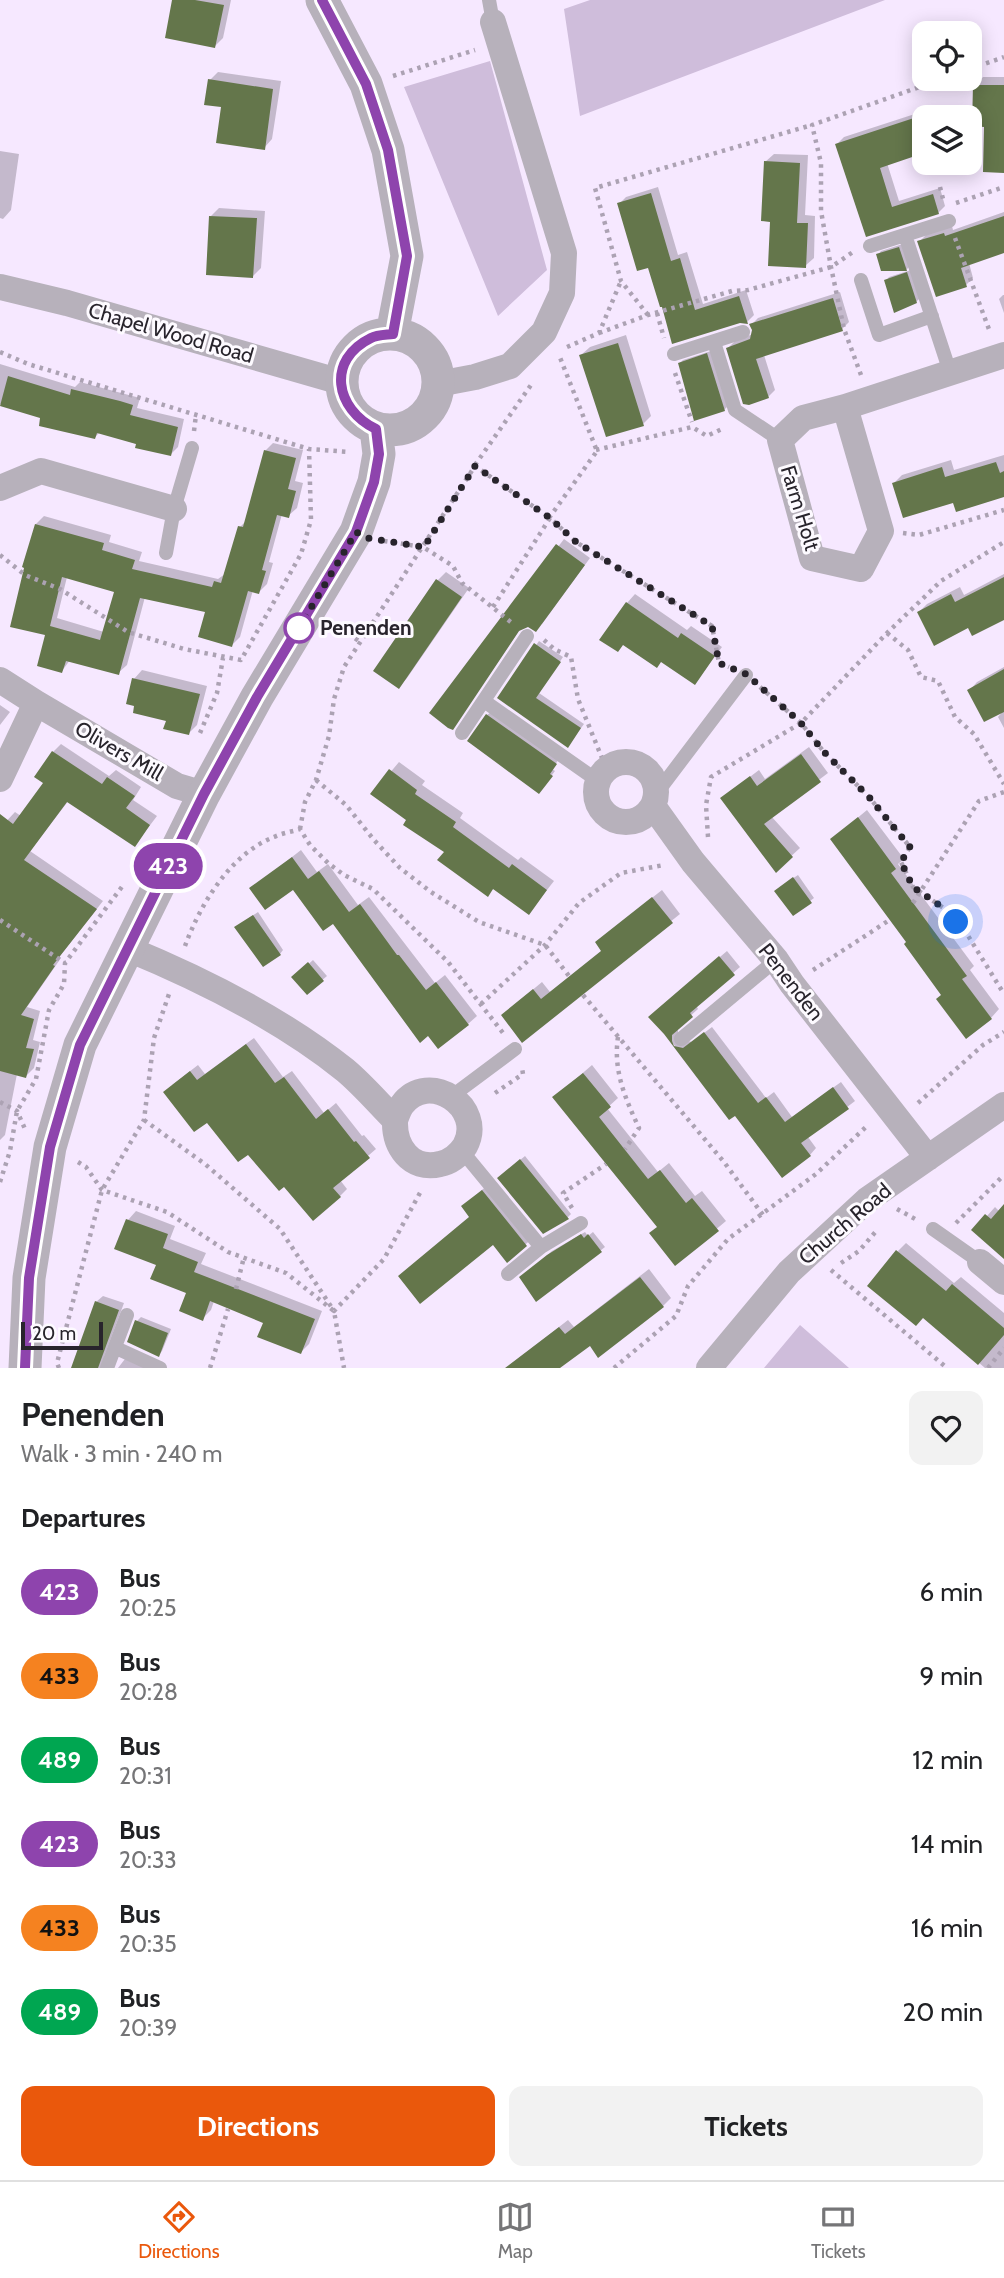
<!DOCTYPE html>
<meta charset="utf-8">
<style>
:root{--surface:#fff;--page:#f2f2f2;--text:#202124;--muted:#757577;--line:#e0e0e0;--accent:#ea580c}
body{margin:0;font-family:Cabin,sans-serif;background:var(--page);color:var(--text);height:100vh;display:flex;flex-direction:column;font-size:26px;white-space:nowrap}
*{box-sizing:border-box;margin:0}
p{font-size:23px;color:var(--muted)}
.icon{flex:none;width:38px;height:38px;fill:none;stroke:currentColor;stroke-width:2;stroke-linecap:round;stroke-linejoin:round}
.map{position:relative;height:1368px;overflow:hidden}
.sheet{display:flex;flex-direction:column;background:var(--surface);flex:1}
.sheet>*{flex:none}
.badge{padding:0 14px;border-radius:23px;font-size:24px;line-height:46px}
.controls{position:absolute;left:912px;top:21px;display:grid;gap:14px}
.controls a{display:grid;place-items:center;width:70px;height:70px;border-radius:14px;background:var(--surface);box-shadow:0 4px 18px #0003;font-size:35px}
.scale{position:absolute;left:21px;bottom:18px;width:82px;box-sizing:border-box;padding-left:7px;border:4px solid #28242c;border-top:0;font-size:19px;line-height:24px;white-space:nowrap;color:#28242c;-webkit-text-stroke:5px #fdfaff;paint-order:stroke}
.you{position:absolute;width:35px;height:35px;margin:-18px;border:5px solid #fff;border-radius:50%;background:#1a73e8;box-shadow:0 0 0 10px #1a73e833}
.map>.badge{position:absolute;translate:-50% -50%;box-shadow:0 0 0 4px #fff}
h2{padding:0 21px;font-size:26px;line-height:63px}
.round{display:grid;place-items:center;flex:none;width:74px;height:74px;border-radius:14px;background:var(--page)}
.summary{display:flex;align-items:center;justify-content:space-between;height:119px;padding:0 21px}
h1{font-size:33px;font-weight:800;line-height:52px}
.button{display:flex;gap:14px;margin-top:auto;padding:14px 21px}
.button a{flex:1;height:80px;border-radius:14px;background:var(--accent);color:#fff;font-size:28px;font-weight:800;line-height:80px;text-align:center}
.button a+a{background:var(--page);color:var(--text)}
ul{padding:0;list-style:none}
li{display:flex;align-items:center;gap:21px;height:84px;padding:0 21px}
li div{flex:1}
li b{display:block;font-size:26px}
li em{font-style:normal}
li .badge{min-width:77px;font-weight:700;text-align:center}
.menu{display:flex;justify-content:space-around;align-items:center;height:98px;border-top:2px solid var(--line);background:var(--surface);font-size:19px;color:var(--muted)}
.menu a{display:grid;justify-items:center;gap:4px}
.menu .active{color:var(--accent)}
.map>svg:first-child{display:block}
</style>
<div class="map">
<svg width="1004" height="1368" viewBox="0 0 1004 1368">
<rect width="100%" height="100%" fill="#f6e8ff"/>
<path fill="#cfbddb" d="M590 0H885L580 116 564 9Z
M490 61 547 270 498 316 404 87Z
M800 1325 849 1368H764Z"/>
<path fill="#0003" fill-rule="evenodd" d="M174 0H231L223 38 215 46Z
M218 72 281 81 272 139 264 148 223 106 210 80Z
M983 77H1004V171L986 125 975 85Z
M924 111 926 117 924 151 887 163 899 201 940 188 945 206 938 213 867 234 837 144 844 137Z
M0 151 19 154 11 210 3 219 0 218Z
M774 154 808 155 805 215 815 216 814 258 805 266 772 220 765 162Z
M658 187 678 255 687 252 703 304 746 290 754 315 747 322 740 321 674 342 649 266 619 204 626 197Z
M219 208 265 211 261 268 253 276 211 216Z
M1004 212V251L969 263 973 278 966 285 919 242 927 234 952 226 953 230Z
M903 244 910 266 906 270 878 255 881 251Z
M911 270 920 298 916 302 886 281 889 277Z
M840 292 849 322 842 329 764 355 775 390 768 397 728 348 735 341 753 334 754 329 751 325 758 318Z
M1003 295H1004V313L999 299Z
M626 335 651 416 643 424 581 355 590 347Z
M711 351 728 406 724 410 680 363 683 360Z
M0 364 75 387 80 382 140 398 137 408 184 419 178 447 170 455 100 432 95 437 43 417 0 404Z
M273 443 303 450 295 481 303 483 297 508 288 516 282 514 269 562 273 563 267 584 259 592 253 590 240 637 232 645 207 610 145 597 127 665 118 673 70 660 62 671 48 634 36 524 44 516 111 535 109 542 142 552 139 561 218 579 225 574 240 527 247 520 265 451ZM67 577 116 591 104 632 57 618Z
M1004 455V494L954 500 894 483 902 475 951 460 954 470Z
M564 539 590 558 542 624 529 625 521 628 453 728 432 713Z
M446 572 469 588 407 678 399 687 375 671 438 580Z
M1004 574V618L969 626 919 612 927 604 960 587 964 595Z
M635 594 687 630 691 626 722 647 695 683 662 660 624 644 602 639 627 603Z
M539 641 563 657 539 693 584 724 571 742 499 698Z
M1004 667V728L998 717 1003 711 969 691 977 682Z
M142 670 207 686 197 725 189 733 168 719 134 679Z
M0 705 10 712 0 725Z
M491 712 559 759 552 769 555 771 542 788 487 715Z
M61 744 109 776 116 770 141 787 133 800 157 816 135 845 69 800 30 851 103 901 59 957 61 958 27 1007 40 1011 33 1040 40 1042 34 1068 26 1076 17 1074 5 1135 0 1140V828L15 812 21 816 46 782 53 752Z
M809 747 828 773 771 816 800 848 776 870 722 798 759 770 765 779Z
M399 762 425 781 422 785 463 813 460 818 518 860 521 857 554 881 529 913 494 888 487 895 446 851 373 793Z
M867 810 904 859 898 864 974 966 970 970 999 1009 991 1018 943 995 908 942 832 839Z
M301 850 317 872 328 864 358 905 369 897 435 983 445 975 477 1016 468 1024 333 921 293 888H252Z
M798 875 814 898 810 901 780 887Z
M662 890 680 914 523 1040 512 1007 542 982 550 992 603 950 606 934Z
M258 912 283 950 280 954 236 927Z
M727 951 740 967 696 1005 698 1009 678 1027V1034L681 1039 692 1042 712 1027 766 1098 774 1092 792 1117 841 1082 855 1101 808 1137 816 1148 810 1155 735 1113 729 1118 665 1033 657 1010Z
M313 960 327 976 307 993 294 977Z
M254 1038 283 1077 292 1071 324 1113 336 1103 362 1136 364 1135 376 1149 340 1180 347 1189 340 1196 284 1184 248 1152 207 1120 172 1085 198 1065 205 1074Z
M592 1065 618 1098 607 1108 658 1172 669 1163 695 1196 702 1191 726 1221 675 1264 658 1226 555 1097Z
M525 1156 571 1214 567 1218 503 1174Z
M489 1184 533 1238 507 1260 471 1216 470 1200Z
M995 1207 1000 1212 1004 1207V1250L987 1216Z
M136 1211 175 1226 170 1239 206 1253 201 1264 322 1311 309 1344 301 1352 265 1322 214 1301 211 1310 202 1319 188 1292 158 1264 117 1248 128 1220Z
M585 1232 588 1236 593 1232 605 1247 537 1300 525 1274 552 1251Z
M906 1243 954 1283 961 1277 1004 1313V1368H985L924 1316 898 1251Z
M649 1269 671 1298 663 1306 590 1344 558 1368H506L568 1320 574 1327Z
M103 1296 124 1303 104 1357 107 1368H73L96 1302Z
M141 1317 171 1329 162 1351 159 1355 137 1321Z
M128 1355 157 1368H118Z"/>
<path fill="#64764b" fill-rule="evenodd" d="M172 0H195L224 5 215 48 165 38Z
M208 79 273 89 265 150 216 143 221 107 204 105Z
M973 85H1004V173L983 172 984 127 972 126Z
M917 117 924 139V153L880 168 892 207 933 194 939 214 866 237 835 144Z
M764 161 800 163 797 223H808L806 268 768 266 770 222 761 221Z
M651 193 671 261 680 258 695 310 739 296 748 324 740 323 672 344 662 307H660L648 268 637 271 617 203Z
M209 216 257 218 253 278 206 275Z
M1004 216V253L961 268 967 287 936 297 917 241 944 233 945 236Z
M899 247 907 271H881L876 254Z
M907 272 917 303 894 313 884 280Z
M833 298 843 331 756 359 769 398 749 405 743 404 726 348 750 339 752 330 749 324Z
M618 343 644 426 606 437 579 355Z
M707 353 725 411 694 421 678 363Z
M8 376 70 395 71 389 120 401 133 405 130 415 178 427 171 456 135 448 136 444 97 433 95 439 39 426 40 418 0 406Z
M264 450 296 458 288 489 296 491 289 518 277 515 262 570 266 571 259 594 248 591 232 647 198 637 205 612 140 598 119 675 66 661 62 673 37 666 45 635 10 627 24 568 22 567 35 524 104 543 102 550 135 560 132 569 212 587 214 581 221 583 238 526 243 527ZM62 577 114 592 100 640 50 626Z
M996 462 1000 473 1004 471V497L956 512 953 503 903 518 892 483 942 467 945 477Z
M556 544 585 565 536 632 528 627 519 631 453 730 448 728 429 713Z
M1004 577V620L972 636 968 628 934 646 917 612 951 594 955 602Z
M436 579 462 597 399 689 373 671Z
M626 602 678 638 681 633 715 656 695 685 661 662 657 668 623 645 618 652 599 640Z
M534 643 561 662 536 698 581 728 568 748 497 698Z
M1004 669V712L984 722 967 690Z
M132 678 200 694 189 735 163 729 166 721 133 713 134 706 126 704Z
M486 714 557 764 550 774 553 776 539 794 467 741Z
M52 751 102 784 107 777 135 796 126 808 150 825 135 847 67 802 24 860 97 909 53 965 55 966 21 1015 34 1019 26 1048 34 1049 26 1078 0 1071V814L13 824 43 783 34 777Z
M801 754 821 782 764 824 793 857 776 873 720 798 750 776 757 786Z
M389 769 417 790 415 794 456 822 453 827 509 868 512 864 547 890 529 915 493 889 488 897 437 860 444 852 403 825 406 820 370 794Z
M858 817 896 869 891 873 967 976 962 979 992 1019 966 1039 936 999 941 995 904 944 906 942 830 839Z
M292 857 308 879 319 871 349 912 360 904 397 955H399L426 990 436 982 469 1025 438 1049 428 1036 420 1043 333 924 323 931 293 890 265 910 249 888Z
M793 877 812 903 793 916 774 891Z
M652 897 673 923 522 1043 501 1015 533 989 541 999 601 951 595 942Z
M253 915 281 955 263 967 234 927Z
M719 956 735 975 690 1013 693 1017 672 1035V1041L674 1046 683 1048 704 1032 758 1103 766 1097 785 1122 833 1087 849 1109 801 1143 811 1156 782 1178 735 1116 729 1120 664 1034 648 1017Z
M308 962 324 981 307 995 291 977Z
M246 1044 275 1083 284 1077 316 1119 328 1109 354 1142 356 1141 370 1158 333 1188 341 1197 313 1221 284 1187 279 1191 248 1155 238 1162 207 1123 194 1132 163 1092 190 1071 197 1080Z
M583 1073 611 1107 599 1117 648 1179 660 1170 686 1203 692 1198 719 1231 675 1266 649 1233 657 1227 552 1097Z
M520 1159 569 1219 543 1234 497 1178Z
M482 1190 527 1246 507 1263 493 1245 420 1304 398 1276 469 1217 461 1206Z
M1004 1204V1259L971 1230 985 1214 991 1219Z
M126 1219 168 1234 163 1248 198 1262 194 1272 315 1319 301 1354 257 1337 263 1323 210 1301 203 1321 179 1311 186 1293 150 1279 156 1265 114 1249Z
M581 1234 584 1238 588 1234 602 1252 536 1302 519 1277 547 1255Z
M896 1250 946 1291 952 1284 1004 1328V1335L978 1365 923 1318 916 1326 867 1286Z
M640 1277 664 1307 598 1358 590 1346 560 1368H505L559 1327 565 1334Z
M95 1301 119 1310 98 1368H71Z
M135 1320 168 1333 159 1357 127 1342Z"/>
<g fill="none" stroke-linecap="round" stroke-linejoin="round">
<path stroke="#aca2b3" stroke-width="4.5" stroke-dasharray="3.5 5" stroke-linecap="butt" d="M970 69 1004 57
M393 76 475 50
M940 187 944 203
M956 203 1004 187
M955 238 990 332
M657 313 664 338
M648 315 621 281 595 188 812 125
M599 333 648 315 732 291 748 290 831 267 853 252
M567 347 599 333 621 281
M0 352 28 364 309 449 350 452
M675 373 692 422
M861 375 844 329 831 267 821 211V163L812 125 942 79
M194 431 196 415
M596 450 692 427 707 436 724 428
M475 465 531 385
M549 518 597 451 559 355
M903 533 919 535 1004 510
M384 541 423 547 453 566 462 583 512 623
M0 555 25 575 60 589 128 632 184 649 241 660 301 554 311 520 309 449
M493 607 550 518 576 542 712 626 719 663 729 667
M334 624 359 641
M887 633 908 650 921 677 938 681 955 717 974 734 1004 784
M544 640 554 649 571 657 578 699 602 758
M760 687 801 723 824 752 869 797 910 847 901 862 913 887 945 909 967 934 1004 994
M200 733 217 693 223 658
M316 780 346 805 374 840 400 868 431 892 479 922 545 945 569 976
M300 829 305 802 316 780 329 736 334 699 344 667 475 466 550 518
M708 837 706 805 711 777 801 723 887 633 941 581 1004 542
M913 903 979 801 1004 792
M0 920 65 963
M185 946C200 905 230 854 274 837 282 833 291 832 300 829L310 845 328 863 344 875 373 889 448 962 503 1033
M813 970 891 919
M583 995 724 1162 763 1215
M481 1004 545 945 579 903 621 873 664 865
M618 1037C613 1070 625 1098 639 1128L625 1149
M495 1093 523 1074 522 1068
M0 1102 17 1111 25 1129
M918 1103 983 1045 1004 1032
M144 1120 205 1164 280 1229 334 1311 384 1259 421 1191
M78 1162 86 1167 102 1190 167 1212 228 1252 286 1273 334 1311 344 1368
M0 1182 10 1151 17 1111 36 1079 49 1010 64 984 65 963 124 884
M572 1208 563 1193 606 1164
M897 1209 917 1220
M956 1223 1004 1175
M841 1263 859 1251 878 1229
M831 1270 947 1368
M236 1289 244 1257
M59 1368 57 1363 102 1190 144 1120 154 1038 169 994
M210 1368 228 1309
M614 1368 676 1316 688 1286 728 1239 816 1174 868 1125
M988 1368 1004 1348"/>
<path stroke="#b7b1bb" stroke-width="14" d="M489 0 493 22
M905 235 950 372
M870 246 949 221
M861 280 879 335 932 316
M714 342 735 410 780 440
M674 354 743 332
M166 553 174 509 192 448
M484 701 598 781
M462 733 527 636
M656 794 746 675
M681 1039 776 960
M452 1096 515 1049
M462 1151 541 1247
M933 1229 980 1262
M508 1274 541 1247 581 1223
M116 1348 160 1368
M107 1368 127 1315"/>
<path stroke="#b7b1bb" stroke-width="26" d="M0 287 67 303 341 382
M438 384 475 377 510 366 544 332 562 293 564 253 493 22
M845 407 881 531 861 569 812 558 780 440 803 418 845 407 1004 355
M0 488 41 471 174 509
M0 680 36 703
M596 792a30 30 0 1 1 60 0a30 30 0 1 1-60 0Z
M0 779 36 703 177 786 204 794
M653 806 693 862 776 960 792 984 928 1158
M126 948C204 980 280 1018 345 1070 363 1085 379 1104 395 1120 394 1146 410 1171 440 1164 450 1162 459 1155 465 1146 486 1107 428 1069 402 1105 399 1109 397 1115 395 1120
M980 1262 1004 1282
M709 1368 789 1272 867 1200 1004 1105"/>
<path stroke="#b7b1bb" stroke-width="33" d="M322 0 366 84 388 150 407 256 392 334
M342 382a48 48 0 1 1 96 0a48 48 0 1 1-96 0Z
M25 1368 29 1278 50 1147 80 1045 204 794 257 697 356 532 374 482 379 454 376 429"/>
</g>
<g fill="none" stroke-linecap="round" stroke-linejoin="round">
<defs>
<path id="line" d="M25 1368 29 1278 50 1147 80 1045 204 794 257 697 356 532 374 482 379 454 376 429C335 409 326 360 371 338 377 335 385 335 393 334L407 256 388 150 366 84 322 0"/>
</defs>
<use href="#line" stroke="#fff" stroke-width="16"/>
<use href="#line" stroke="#8e44ad" stroke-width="10"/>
<path stroke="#28242c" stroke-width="7" stroke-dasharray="0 12.6" d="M299 628 356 532 368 538 424 547 475 466 550 518 576 542 712 626 719 663 746 674 801 723 824 752 869 797 910 847 901 862 913 887 945 909 956 922"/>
</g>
<circle fill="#fff" stroke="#8e44ad" stroke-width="3.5" cx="299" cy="628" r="14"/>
<g text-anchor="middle" stroke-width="6" stroke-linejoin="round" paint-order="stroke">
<g font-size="21" fill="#28242c" stroke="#fdfaff">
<text transform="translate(171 333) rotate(16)" y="7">Chapel Wood Road</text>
<text transform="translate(800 508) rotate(73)" y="7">Farm Holt</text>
<text transform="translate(119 751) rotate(30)" y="7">Olivers Mill</text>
<text transform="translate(791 982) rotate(52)" y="7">Penenden</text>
<text transform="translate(845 1224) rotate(-40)" y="7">Church Road</text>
</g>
<g font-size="21" font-weight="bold" fill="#28242c" stroke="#fdfaff" text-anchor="start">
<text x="320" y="635">Penenden</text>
</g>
</g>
</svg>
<div class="controls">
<a><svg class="icon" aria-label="locate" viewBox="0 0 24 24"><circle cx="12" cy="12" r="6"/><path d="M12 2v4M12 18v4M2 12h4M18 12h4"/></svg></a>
<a><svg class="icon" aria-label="layers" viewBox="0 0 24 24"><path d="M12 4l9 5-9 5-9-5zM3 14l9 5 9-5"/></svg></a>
</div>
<div class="scale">20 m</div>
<div class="you" style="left:956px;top:922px"></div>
<b class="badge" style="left:168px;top:866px;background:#8e44ad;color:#fff">423</b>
</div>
<section class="sheet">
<div class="summary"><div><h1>Penenden</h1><p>Walk · 3 min · 240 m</p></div><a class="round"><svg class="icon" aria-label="heart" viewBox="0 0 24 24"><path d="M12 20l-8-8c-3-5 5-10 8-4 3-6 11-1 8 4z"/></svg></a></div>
<h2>Departures</h2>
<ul>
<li><span class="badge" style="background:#8e44ad;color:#fff">423</span><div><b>Bus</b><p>20:25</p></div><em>6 min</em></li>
<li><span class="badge" style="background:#f58220;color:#111">433</span><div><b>Bus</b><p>20:28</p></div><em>9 min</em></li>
<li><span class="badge" style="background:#00a651;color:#fff">489</span><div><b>Bus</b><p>20:31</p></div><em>12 min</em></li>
<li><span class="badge" style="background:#8e44ad;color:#fff">423</span><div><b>Bus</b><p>20:33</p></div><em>14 min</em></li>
<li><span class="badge" style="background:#f58220;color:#111">433</span><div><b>Bus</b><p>20:35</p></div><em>16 min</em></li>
<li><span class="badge" style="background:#00a651;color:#fff">489</span><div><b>Bus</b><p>20:39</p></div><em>20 min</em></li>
</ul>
<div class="button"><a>Directions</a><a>Tickets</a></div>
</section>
<nav class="menu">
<a class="active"><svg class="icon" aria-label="directions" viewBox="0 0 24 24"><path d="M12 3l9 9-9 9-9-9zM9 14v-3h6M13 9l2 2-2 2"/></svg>Directions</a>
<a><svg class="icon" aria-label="map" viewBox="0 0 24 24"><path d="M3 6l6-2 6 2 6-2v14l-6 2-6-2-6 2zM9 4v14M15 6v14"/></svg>Map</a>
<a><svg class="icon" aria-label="tickets" viewBox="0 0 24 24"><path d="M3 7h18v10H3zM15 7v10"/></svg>Tickets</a>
</nav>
